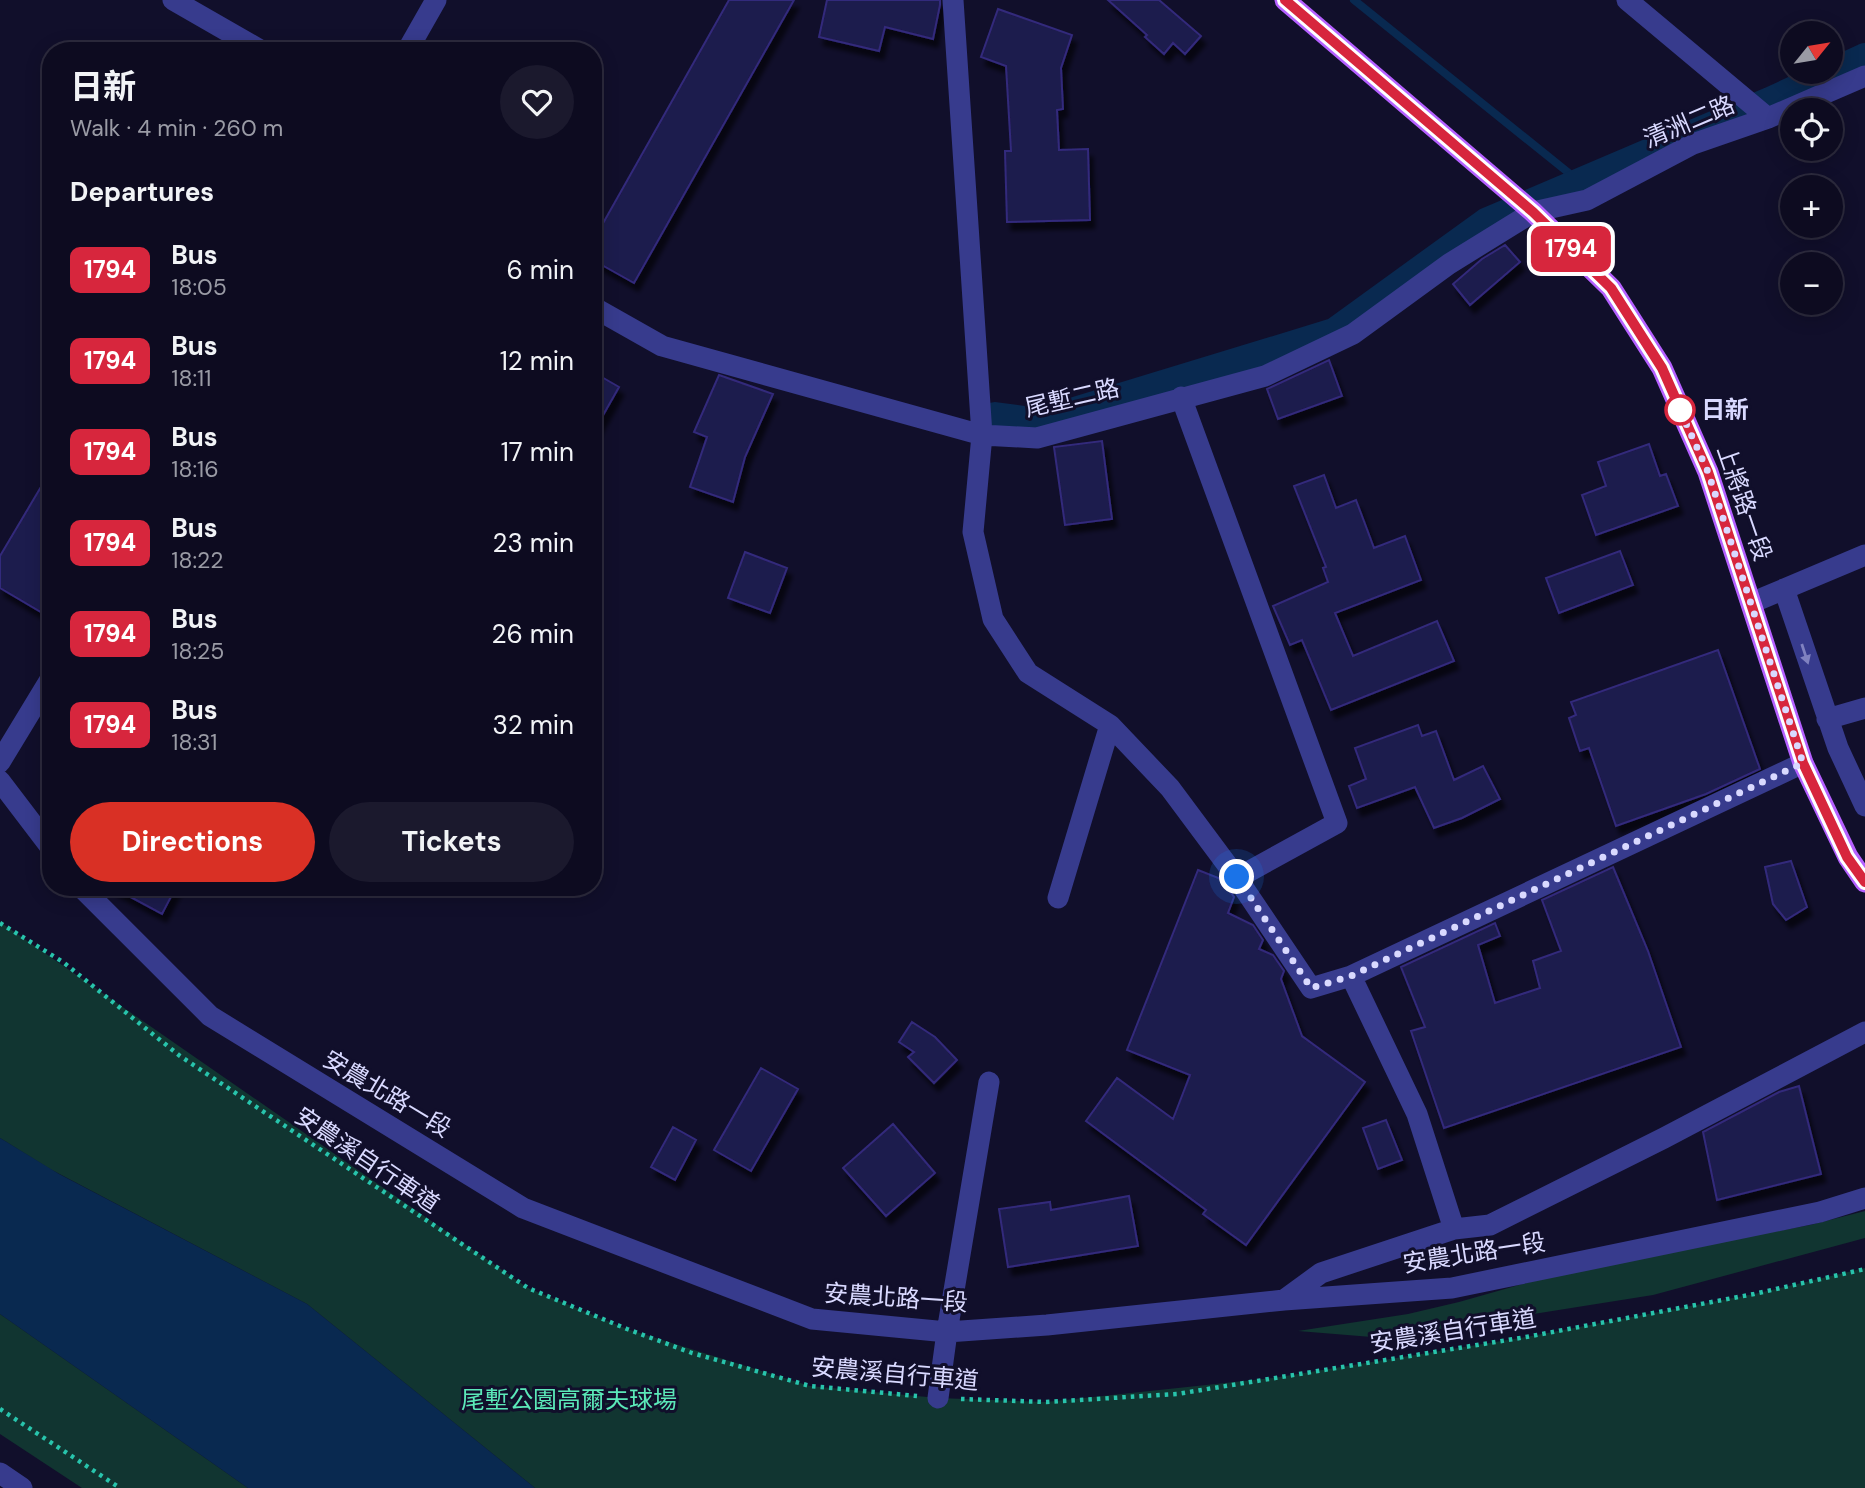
<!DOCTYPE html>
<meta charset="utf-8">
<style>
:root{--surface:#0d0b20;--page:#1b192d;--text:#f1f3f6;--muted:#9a9ba5;--line:#2d2b3e;--accent:#d93025}
body{margin:0;font-family:"DM Sans","Noto Sans TC",sans-serif;background:var(--page);color:var(--text);height:100vh;display:flex;flex-direction:column;font-size:26px;white-space:nowrap}
*{box-sizing:border-box;margin:0}
p{font-size:23px;color:var(--muted)}
.icon{flex:none;width:38px;height:38px;fill:none;stroke:currentColor;stroke-width:2;stroke-linecap:round;stroke-linejoin:round}
.map{position:relative;flex:1;overflow:hidden}
.side{position:absolute;left:42px;top:42px;width:560px;height:854px;display:flex;flex-direction:column;background:var(--surface);border-radius:28px;box-shadow:0 4px 18px #0003,0 0 0 2px var(--line)}
.side>*{flex:none}
.badge{padding:0 14px;border-radius:10px;font-size:24px;line-height:46px}
.needle{width:46px;rotate:60deg}
.controls{position:absolute;left:1780px;top:21px;display:grid;gap:14px}
.controls a{display:grid;place-items:center;width:63px;height:63px;border-radius:50%;background:var(--surface);box-shadow:0 4px 18px #0003,0 0 0 2px var(--line);font-size:35px}
.you{position:absolute;width:35px;height:35px;margin:-18px;border:5px solid #fff;border-radius:50%;background:#1a73e8;box-shadow:0 0 0 10px #1a73e833}
.map>.badge{position:absolute;translate:-50% -50%;box-shadow:0 0 0 4px #fff}
h2{padding:0 28px;font-size:26px;line-height:63px}
.round{display:grid;place-items:center;flex:none;width:74px;height:74px;border-radius:37px;background:var(--page)}
.head{display:flex;align-items:center;justify-content:space-between;height:119px;padding:0 28px}
h1{font-size:33px;font-weight:700;line-height:52px}
.button{display:flex;gap:14px;margin-top:auto;padding:14px 28px}
.button a{flex:1;height:80px;border-radius:42px;background:var(--accent);color:#fff;font-size:28px;font-weight:700;line-height:80px;text-align:center}
.button a+a{background:var(--page);color:var(--text)}
ul{padding:0;list-style:none}
li{display:flex;align-items:center;gap:21px;height:91px;padding:0 28px}
li div{flex:1}
li b{display:block;font-size:26px}
li em{font-style:normal}
li .badge{min-width:77px;font-weight:700;text-align:center}
.map>svg:first-child{display:block}
</style>
<div class="map">
<svg width="1865" height="1488" viewBox="0 0 1865 1488">
<defs>
<filter id="shadow"><feDropShadow dx="4.5" dy="8" stdDeviation="2" flood-color="#0009"/></filter>
</defs>
<rect width="100%" height="100%" fill="#110f2b"/>
<path fill="#113531" d="M0 922 528 1288 627 1329 810 1386 938 1398 1046 1402 1273 1378 1526 1337 1754 1294 1865 1268V1488H535L307 1304 50 1169 0 1138Z
M1865 1211V1238L1653 1295 1384 1338 1298 1331 1408 1314 1459 1302 1583 1267 1810 1225Z
M0 1314 248 1488H82L0 1434Z"/>
<path fill="#092950" d="M0 1138 59 1174 307 1304 535 1488H248L0 1314Z"/>
<g fill="none" stroke-linecap="round" stroke-linejoin="round">
<path stroke="#092950" stroke-width="8" d="M1354 0 1580 182"/>
<path stroke="#092950" stroke-width="28" d="M995 416 1039 422 1334 332 1486 222 1770 101 1865 57"/>
</g>
<path fill="#1f1a4d" stroke="#332a7b" stroke-width="2" filter="url(#shadow)" d="M729 0H794L634 283 593 260V241Z
M827 0H940V5L933 39 885 27 879 51 819 37Z
M1108 0H1159L1201 36 1185 54 1173 43 1164 54 1145 37 1147 35Z
M998 9 1072 35 1061 68 1063 109 1057 110 1059 150 1088 149 1090 220 1007 222 1005 151H1011L1006 66 981 57Z
M1505 245 1520 262 1470 305 1453 284 1482 259Z
M1329 360 1342 396 1278 419 1267 389Z
M593 372 619 387 593 433Z
M719 375 773 394 745 457 733 502 690 487 707 437 694 432Z
M1102 441 1112 519 1065 525 1054 447Z
M1649 444 1660 476 1666 474 1678 506 1596 535 1582 495 1606 486 1598 462Z
M51 470V618L0 588V556Z
M1324 475 1336 508 1356 500 1374 548 1405 536 1421 580 1335 613 1353 656 1437 621 1454 661 1331 710 1302 640 1290 645 1273 606 1328 582 1323 568 1326 567 1294 486Z
M1620 551 1633 585 1559 613 1546 578Z
M745 552 787 568 770 613 728 598Z
M1718 650 1760 769 1706 794 1616 826 1589 748 1580 751 1569 718 1576 715 1571 702Z
M1418 725 1422 736 1436 731 1454 780 1483 766 1500 799 1462 818 1434 828 1415 787 1357 808 1349 786 1366 779 1355 748Z
M1791 861 1807 907 1786 920 1773 904 1765 867Z
M1613 867 1648 951 1681 1047 1444 1128 1411 1031 1425 1027 1401 967 1495 923 1500 936 1478 945 1495 1003 1540 988 1533 961 1561 951 1542 900Z
M1198 870 1221 879 1234 897 1228 913 1253 925 1263 940 1259 949 1273 955 1284 971 1281 979 1302 1036 1365 1082 1246 1245 1203 1214 1206 1210 1086 1121 1117 1078 1173 1119 1190 1075 1127 1050Z
M112 887H176L162 914Z
M912 1022 935 1037 957 1060 934 1083 908 1057 914 1052 899 1042Z
M761 1068 798 1089 751 1171 714 1150Z
M1799 1086 1821 1174 1717 1200 1703 1132 1779 1092Z
M1386 1120 1402 1160 1378 1169 1363 1128Z
M893 1124 935 1173 886 1216 843 1168Z
M673 1127 696 1140 675 1180 651 1167Z
M1129 1196 1138 1246 1008 1267 999 1209 1050 1202 1051 1210Z"/>
<g fill="none" stroke-linecap="round" stroke-linejoin="round">
<path stroke="#28c4ac" stroke-width="4.5" stroke-dasharray="3.5 5" stroke-linecap="butt" d="M0 923 63 962 180 1056 528 1288 627 1329 692 1353 810 1386 917 1396
M961 1399 1046 1402 1177 1394 1526 1337 1754 1294 1865 1269
M0 1409 120 1488"/>
<path stroke="#373b8d" stroke-width="21" d="M173 0 262 51
M953 0 982 435 973 532 993 619 1028 673 1110 725 1170 788 1237 878 1311 988 1351 976 1417 1114 1454 1229
M1627 0 1768 118
M407 51 436 0
M593 307 662 346 982 435 1037 438 1265 376 1353 334 1449 264 1533 212 1587 200 1693 144 1768 118 1865 76
M1181 397 1337 823 1237 878
M1784 589 1838 748 1865 806
M1751 603 1865 555
M1827 719 1865 708
M0 762 51 678
M0 781 51 848
M81 887 210 1016 523 1208 812 1319 947 1332 1047 1325 1284 1300 1452 1288 1820 1212 1865 1198
M1058 898 1110 725
M1351 976 1803 763
M1284 1300 1321 1273 1454 1229 1490 1225 1664 1138 1865 1032
M938 1398 947 1332 989 1082
M0 1473 22 1488"/>
<path stroke="#b560ff" stroke-width="21" d="M1285 0 1533 212 1611 288 1662 368 1708 472 1803 763 1848 857 1865 882"/>
</g>
<defs><path id="oneway-solid" d="M-6-.8H1V-3.2L6.5 0L1 3.2V.8H-6Z" transform="scale(1.75)"/></defs>
<use fill="#8082c0" href="#oneway-solid" transform="translate(1805 654) rotate(72)"/>
<g fill="none" stroke-linecap="round" stroke-linejoin="round">
<defs>
<path id="line" d="M1285 0 1533 212 1611 288 1662 368 1708 472 1803 763 1847 857 1865 882"/>
</defs>
<use href="#line" stroke="#fff" stroke-width="16"/>
<use href="#line" stroke="#d7263d" stroke-width="10"/>
<path stroke="#d9d9ff" stroke-width="7" stroke-dasharray="0 12.6" d="M1237 877 1311 988 1351 976 1803 763 1708 472 1680 410"/>
</g>
<circle fill="#fff" stroke="#d7263d" stroke-width="3.5" cx="1680" cy="410" r="14"/>
<g text-anchor="middle" stroke-width="6" stroke-linejoin="round" paint-order="stroke">
<g font-size="24" fill="#d9d9ff" stroke="#110f2b">
<text transform="translate(1689 122) rotate(-23)" y="8">清洲二路</text>
<text transform="translate(1072 398) rotate(-13)" y="8">尾塹二路</text>
<text transform="translate(1744 503) rotate(71)" y="8">上將路一段</text>
<text transform="translate(387 1094) rotate(31)" y="8">安農北路一段</text>
<text transform="translate(367 1160) rotate(34)" y="8">安農溪自行車道</text>
<text transform="translate(1474 1253) rotate(-9)" y="8">安農北路一段</text>
<text transform="translate(896 1298) rotate(4)" y="8">安農北路一段</text>
<text transform="translate(1453 1331) rotate(-9)" y="8">安農溪自行車道</text>
<text transform="translate(895 1374) rotate(5)" y="8">安農溪自行車道</text>
</g>
<g font-size="24" font-weight="bold" fill="#d9d9ff" stroke="#110f2b" text-anchor="start">
<text x="1701" y="418">日新</text>
</g>
<g font-size="24" fill="#5be8b8" stroke="#110f2b">
<text x="569" y="1408">尾塹公園高爾夫球場</text>
</g>
</g>
</svg>
<div class="controls">
<a><svg class="needle" viewBox="-14 -14 28 28"><path d="M0-13l5 13h-10z" fill="#e53935"/><path d="M0 13l5-13h-10z" fill="#9a9ba5"/></svg></a>
<a><svg class="icon" aria-label="locate" viewBox="0 0 24 24"><circle cx="12" cy="12" r="6"/><path d="M12 2v4M12 18v4M2 12h4M18 12h4"/></svg></a>
<a>+</a>
<a>−</a>
</div>
<div class="you" style="left:1237px;top:877px"></div>
<b class="badge" style="left:1571px;top:249px;background:#d7263d;color:#fff">1794</b>
<section class="side">
<div class="head"><div><h1>日新</h1><p>Walk · 4 min · 260 m</p></div><a class="round"><svg class="icon" aria-label="heart" viewBox="0 0 24 24"><path d="M12 20l-8-8c-3-5 5-10 8-4 3-6 11-1 8 4z"/></svg></a></div>
<h2>Departures</h2>
<ul>
<li><span class="badge" style="background:#d7263d;color:#fff">1794</span><div><b>Bus</b><p>18:05</p></div><em>6 min</em></li>
<li><span class="badge" style="background:#d7263d;color:#fff">1794</span><div><b>Bus</b><p>18:11</p></div><em>12 min</em></li>
<li><span class="badge" style="background:#d7263d;color:#fff">1794</span><div><b>Bus</b><p>18:16</p></div><em>17 min</em></li>
<li><span class="badge" style="background:#d7263d;color:#fff">1794</span><div><b>Bus</b><p>18:22</p></div><em>23 min</em></li>
<li><span class="badge" style="background:#d7263d;color:#fff">1794</span><div><b>Bus</b><p>18:25</p></div><em>26 min</em></li>
<li><span class="badge" style="background:#d7263d;color:#fff">1794</span><div><b>Bus</b><p>18:31</p></div><em>32 min</em></li>
</ul>
<div class="button"><a>Directions</a><a>Tickets</a></div>
</section>
</div>
